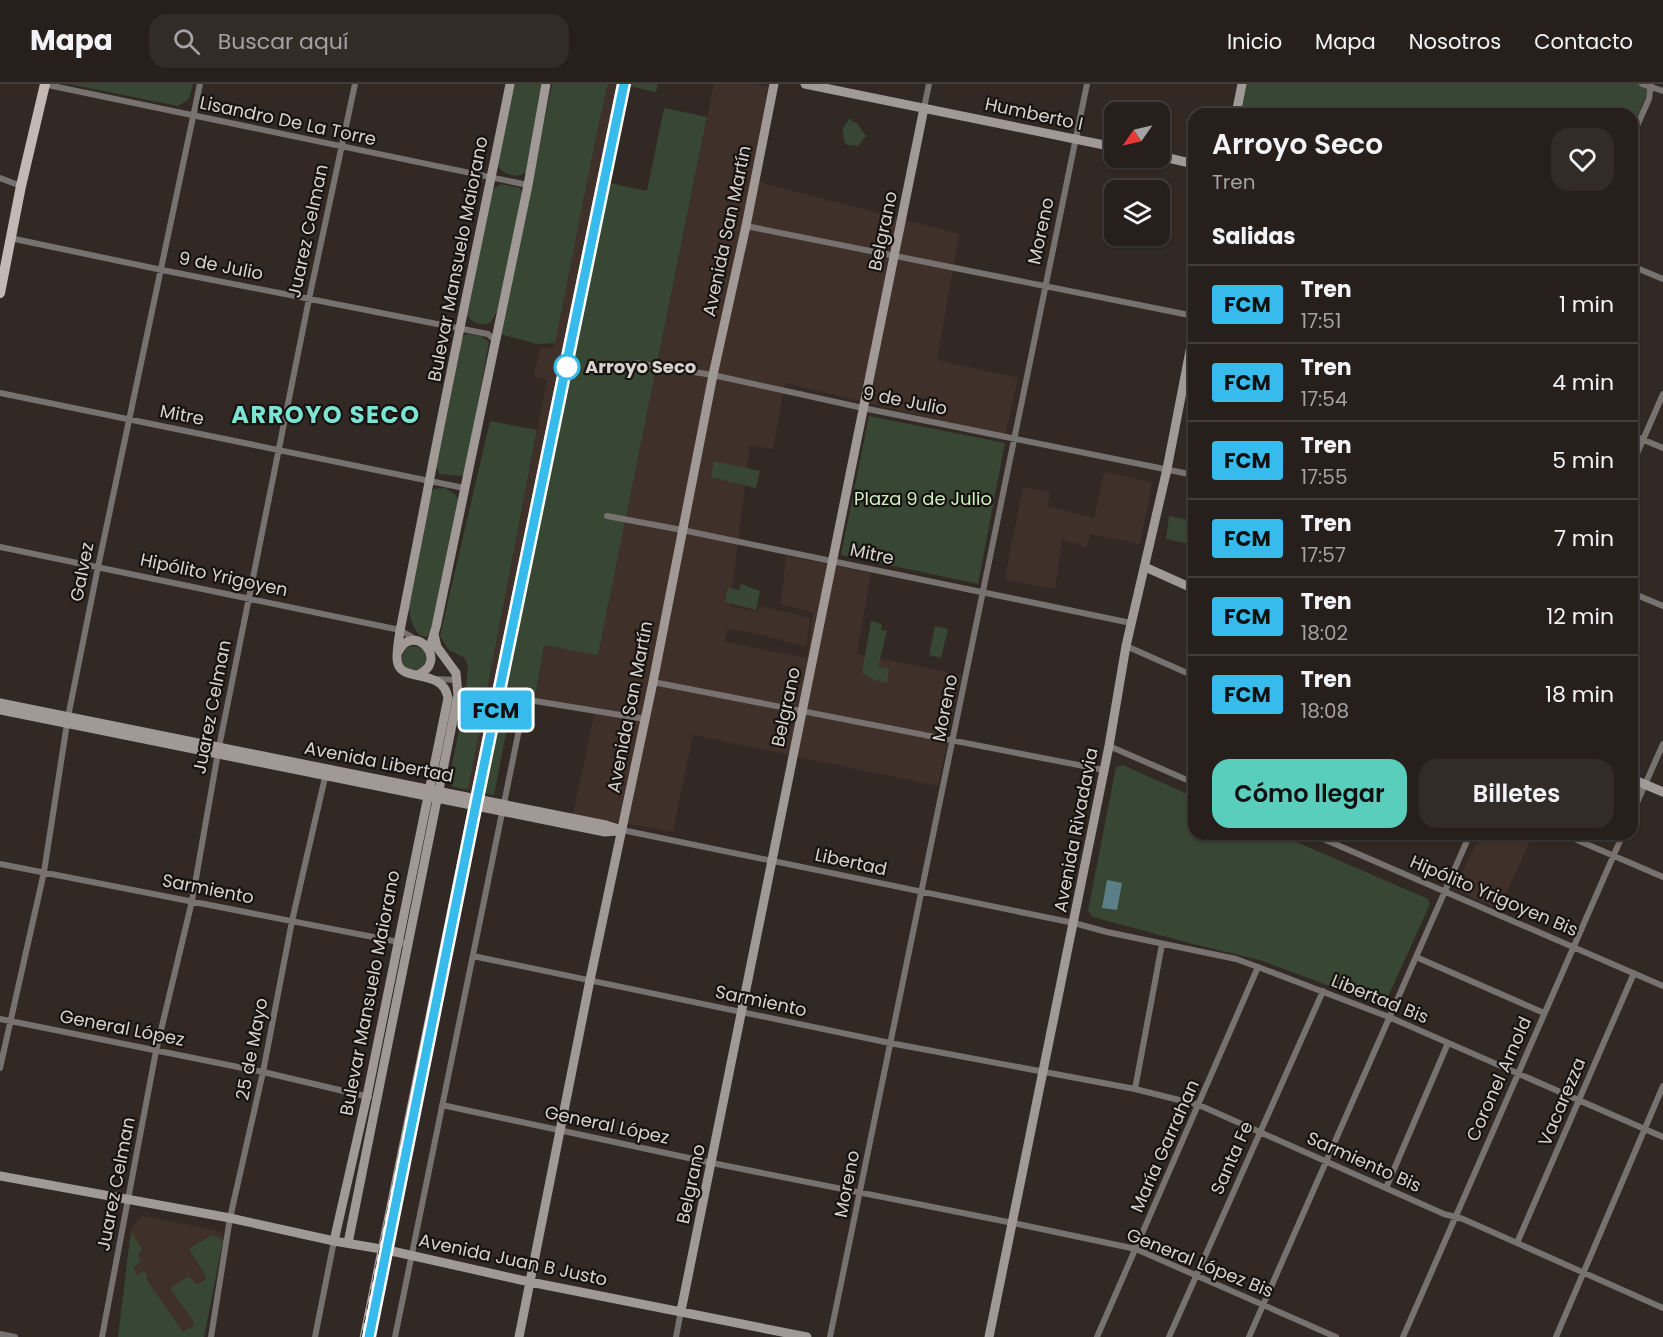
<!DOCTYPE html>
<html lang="es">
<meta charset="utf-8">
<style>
:root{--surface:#261f1c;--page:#322c29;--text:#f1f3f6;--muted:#a4a2a3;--line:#423d3b;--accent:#5acebd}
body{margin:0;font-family:Poppins,sans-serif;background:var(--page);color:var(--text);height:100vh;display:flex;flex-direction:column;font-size:22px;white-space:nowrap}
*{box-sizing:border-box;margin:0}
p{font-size:20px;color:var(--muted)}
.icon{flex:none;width:33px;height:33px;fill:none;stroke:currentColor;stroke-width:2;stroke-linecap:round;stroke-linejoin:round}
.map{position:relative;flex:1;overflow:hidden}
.side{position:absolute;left:1188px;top:24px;width:450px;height:732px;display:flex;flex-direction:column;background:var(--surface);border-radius:18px;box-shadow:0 2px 4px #0004,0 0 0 2px var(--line)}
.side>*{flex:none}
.badge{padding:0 12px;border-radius:4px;font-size:21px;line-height:39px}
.needle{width:39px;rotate:236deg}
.buttons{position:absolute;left:1104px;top:18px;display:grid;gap:12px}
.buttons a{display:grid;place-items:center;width:66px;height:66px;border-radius:12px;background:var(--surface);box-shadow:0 2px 4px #0004,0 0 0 2px var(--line);font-size:30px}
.map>.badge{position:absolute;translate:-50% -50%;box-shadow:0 0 0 3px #fff}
h2{padding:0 24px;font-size:22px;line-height:54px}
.round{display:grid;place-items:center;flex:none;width:63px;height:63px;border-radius:18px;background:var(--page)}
.headline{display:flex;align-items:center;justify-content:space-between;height:102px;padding:0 24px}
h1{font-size:28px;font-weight:600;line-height:45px}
.cta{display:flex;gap:12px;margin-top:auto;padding:12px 24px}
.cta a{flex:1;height:69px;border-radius:18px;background:var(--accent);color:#111;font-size:24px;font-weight:600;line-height:69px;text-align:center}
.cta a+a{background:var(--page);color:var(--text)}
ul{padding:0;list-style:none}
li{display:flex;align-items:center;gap:18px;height:78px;padding:0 24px;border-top:2px solid var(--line)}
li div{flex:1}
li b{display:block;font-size:22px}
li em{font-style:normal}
li .badge{min-width:66px;font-weight:700;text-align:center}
header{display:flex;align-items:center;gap:36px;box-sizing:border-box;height:84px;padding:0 30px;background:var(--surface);border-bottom:2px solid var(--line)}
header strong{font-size:28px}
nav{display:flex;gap:33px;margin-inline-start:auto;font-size:21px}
.search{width:420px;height:54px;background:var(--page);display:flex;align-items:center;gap:15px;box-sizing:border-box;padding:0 21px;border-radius:18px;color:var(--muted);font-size:22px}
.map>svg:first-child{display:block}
</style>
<header>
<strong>Mapa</strong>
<div class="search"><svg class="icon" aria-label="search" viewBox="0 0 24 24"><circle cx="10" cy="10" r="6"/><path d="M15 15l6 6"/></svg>Buscar aquí</div>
<nav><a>Inicio</a><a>Mapa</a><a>Nosotros</a><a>Contacto</a></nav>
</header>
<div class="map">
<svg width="1663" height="1253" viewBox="0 0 1663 1253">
<rect width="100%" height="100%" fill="#322925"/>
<path fill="#40302a" d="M608 0H630L481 709 468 706 547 296 534 292 540 264H553L597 48Z
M714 0H756L773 4 755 97 959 150 937 276 1018 294 1005 352 785 299 773 365 750 361 730 522 758 528 760 522 810 534 806 563 754 549 727 545 725 558 807 574 813 528 781 520 786 472 871 489 857 570 961 591 938 702 693 651 673 748 573 730 595 627 535 617 544 561 598 570Z
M1104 388 1152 399 1140 460 1091 450 1086 464 1062 455 1055 505 1007 496 1005 493 1023 403 1050 408 1048 422 1094 434Z
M1481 750 1533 751 1499 825 1454 806Z
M143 1132 210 1145 220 1148 223 1153 204 1253H118L131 1147 135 1139Z"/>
<path fill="#384733" d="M69 0H193L189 15 178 22Z
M513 0H543L526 88C517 95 502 91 497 80Z
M552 0H608L597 48 555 259 537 260 500 250Z
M630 0H658L656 8 629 2Z
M1242 0H1642L1651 1 1632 44V30H1237Z
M664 24 707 33 598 571 544 561 536 609 521 604 514 608 494 711 481 709 610 99 647 107Z
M850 34 853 39 856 38 866 52 858 62 847 61 844 57 843 44Z
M501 100 520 104 523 110 497 227 491 238C482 243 472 239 467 231L492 106Z
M466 250 481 252 489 258 465 388 462 392 440 390 436 383 462 254Z
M869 332 1005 359 978 500 841 471Z
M490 337 537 346 468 706 453 703 449 696 465 615 468 582 465 574 449 566 440 552Z
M714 377 760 387 756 404 711 393Z
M445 404 456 411 458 416 433 545 426 553 419 551C412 542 410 534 409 523L431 409 434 405Z
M1169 432 1194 437V480L1190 479 1191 460 1166 455Z
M741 500 760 507 756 526 725 518 728 504 739 506Z
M871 537 882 540 881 546 887 547 878 583 889 584 887 599 874 596 862 589Z
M935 542 948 545 941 574 929 571Z
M402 574a12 12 0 1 1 24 0a12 12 0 1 1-24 0Z
M1123 681 1194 713V750H1278L1428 815 1430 820 1386 917 1380 921 1260 876 1193 860 1093 833 1088 827 1116 683Z
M131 1147 142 1166 138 1171 141 1177 133 1184 137 1191 144 1187 147 1193 146 1195 183 1248 190 1243 192 1245 194 1238 170 1204 189 1192 197 1201 207 1194 189 1165 212 1151 223 1156 204 1253H118Z"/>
<path fill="#5b7f87" d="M1107 796 1122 799 1117 826 1102 824Z"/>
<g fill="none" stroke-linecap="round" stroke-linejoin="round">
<path stroke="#777270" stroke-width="6" d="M43 0 528 101
M1642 0 1663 7
M924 24 929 0
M1632 53 1649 15 1651 0
M0 94 21 102
M746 142 1194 232
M10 154 162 186 488 250 495 256
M1632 182 1663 195
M636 279 713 291 863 324 1194 391
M0 309 464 404
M1632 351 1663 364
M1632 381 1663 310
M607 432 682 446 1131 539
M0 463 400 546 417 556
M1632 509 1663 522
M1126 562 1194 592
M433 595 458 596
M653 598 1104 686
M1109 662 1194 699
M1632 730 1663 660
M622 746 1074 839 1107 848 1236 875 1258 883 1389 933 1663 1053
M1312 750 1663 902
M1563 750 1663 793
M0 780 409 860
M473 872 890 959 1135 1005 1199 1021 1444 1130 1463 1135 1663 1224
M1416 873 1544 929
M0 935 263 988 369 1013
M0 984 44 788 68 633 98 483 200 0
M1135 1005 1162 860
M442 1021 712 1079 1013 1139 1136 1165 1336 1253
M1386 1104 1448 959
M1517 1159 1634 889
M0 1250 15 1253
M102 1253 156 967 192 817 219 663 309 215 355 0
M211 1253 230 1134 263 988 292 837 326 689
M315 1253 334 1157
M395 1253 522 631 529 619 535 617 645 635
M676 1253 681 1227
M830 1253C918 836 1002 418 1087 0
M1097 1253 1258 883
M1169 1253 1323 907
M1249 1253 1470 750
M1403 1253 1623 750
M1556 1253 1663 1002"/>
<path stroke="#a19996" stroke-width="9" d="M805 0 1114 63
M1236 30 1242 0
M1160 72 1194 80
M1145 483 1194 505
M429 566 436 543 528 101 546 0
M398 568C414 536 451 578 417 591
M0 619 606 741 622 746
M0 626 605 748 617 747
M1632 695 1663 708
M0 1092 230 1134 334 1157 387 1166 530 1198 807 1253
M334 1157 367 1012 448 614C442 581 397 602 397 574 397 555 403 534 406 516 413 480 420 444 427 409 453 272 483 136 510 0
M348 1159 458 611 456 589 437 563 434 550
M681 1227 924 24
M519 1253 590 896 653 598 713 291 746 142 774 0
M989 1253 1109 662 1126 562 1167 385 1194 246"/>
<path stroke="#c2b8b4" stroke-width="10" d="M0 209 21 102 45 0"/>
<defs>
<path id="rail" d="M362 1253 619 0"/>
</defs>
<use href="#rail" stroke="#a7a09d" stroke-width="4.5"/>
<use href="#rail" stroke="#171311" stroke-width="2" stroke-dasharray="7" stroke-linecap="butt"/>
</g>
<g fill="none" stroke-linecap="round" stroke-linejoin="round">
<defs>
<path id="line" d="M369 1253 477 715 624 0"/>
</defs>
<use href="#line" stroke="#fff" stroke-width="14"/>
<use href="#line" stroke="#37bbed" stroke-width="9"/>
</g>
<circle fill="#fff" stroke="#37bbed" stroke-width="3" cx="567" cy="283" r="12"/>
<g text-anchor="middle" stroke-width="4.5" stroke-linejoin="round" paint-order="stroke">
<g font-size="18" fill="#d8d2cf" stroke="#171311">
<text transform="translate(1034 30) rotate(12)" y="6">Humberto I</text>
<text transform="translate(288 37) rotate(12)" y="6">Lisandro De La Torre</text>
<text transform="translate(308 147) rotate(-78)" y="6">Juarez Celman</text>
<text transform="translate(727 147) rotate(-78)" y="6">Avenida San Martín</text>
<text transform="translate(883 147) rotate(-78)" y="6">Belgrano</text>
<text transform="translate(1041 147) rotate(-78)" y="6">Moreno</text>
<text transform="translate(458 175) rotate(-79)" y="6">Bulevar Mansuelo Maiorano</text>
<text transform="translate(221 182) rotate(11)" y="6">9 de Julio</text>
<text transform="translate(905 317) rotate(11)" y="6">9 de Julio</text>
<text transform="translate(182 331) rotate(11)" y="6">Mitre</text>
<text transform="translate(872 470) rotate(12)" y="6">Mitre</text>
<text transform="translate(82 488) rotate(-79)" y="6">Galvez</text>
<text transform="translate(214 491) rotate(12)" y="6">Hipólito Yrigoyen</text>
<text transform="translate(212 623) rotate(-79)" y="6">Juarez Celman</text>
<text transform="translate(630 623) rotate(-79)" y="6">Avenida San Martín</text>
<text transform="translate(786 623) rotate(-78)" y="6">Belgrano</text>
<text transform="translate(945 624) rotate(-79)" y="6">Moreno</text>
<text transform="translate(379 678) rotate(11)" y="6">Avenida Libertad</text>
<text transform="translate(1076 746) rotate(-79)" y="6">Avenida Rivadavia</text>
<text transform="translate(851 778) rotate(12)" y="6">Libertad</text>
<text transform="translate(208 805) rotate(11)" y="6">Sarmiento</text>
<text transform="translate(1494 812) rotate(23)" y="6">Hipólito Yrigoyen Bis</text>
<text transform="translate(370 909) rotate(-79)" y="6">Bulevar Mansuelo Maiorano</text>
<text transform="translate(1380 915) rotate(22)" y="6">Libertad Bis</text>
<text transform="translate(761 917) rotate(12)" y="6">Sarmiento</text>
<text transform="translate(122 944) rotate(11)" y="6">General López</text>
<text transform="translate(252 965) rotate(-79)" y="6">25 de Mayo</text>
<text transform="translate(1499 995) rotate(-66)" y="6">Coronel Arnold</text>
<text transform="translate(1562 1018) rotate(-67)" y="6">Vacarezza</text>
<text transform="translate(607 1041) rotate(12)" y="6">General López</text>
<text transform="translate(1165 1062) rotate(-66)" y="6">María Garrahan</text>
<text transform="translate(1232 1074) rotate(-66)" y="6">Santa Fe</text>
<text transform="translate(1364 1078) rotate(24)" y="6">Sarmiento Bis</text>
<text transform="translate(116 1100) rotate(-79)" y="6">Juarez Celman</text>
<text transform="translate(691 1100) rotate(-78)" y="6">Belgrano</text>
<text transform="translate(847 1100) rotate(-79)" y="6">Moreno</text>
<text transform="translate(513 1176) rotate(12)" y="6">Avenida Juan B Justo</text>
<text transform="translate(1200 1179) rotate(22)" y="6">General López Bis</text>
</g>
<g font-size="18" font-weight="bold" fill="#d8d2cf" stroke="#171311" text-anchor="start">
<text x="585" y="289">Arroyo Seco</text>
</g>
<g font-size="18" fill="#cdf0c0" stroke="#171311">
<text x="923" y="421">Plaza 9 de Julio</text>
</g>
<g font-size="24" font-weight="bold" letter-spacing="1.5" fill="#7ce4d3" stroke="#171311">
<text x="326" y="339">ARROYO SECO</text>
</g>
</g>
</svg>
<div class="buttons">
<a><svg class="needle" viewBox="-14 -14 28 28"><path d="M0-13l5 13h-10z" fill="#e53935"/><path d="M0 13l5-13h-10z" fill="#a4a2a3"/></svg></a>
<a><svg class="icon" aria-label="layers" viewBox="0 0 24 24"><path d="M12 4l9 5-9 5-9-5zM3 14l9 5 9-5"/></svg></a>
</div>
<b class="badge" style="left:496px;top:626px;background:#37bbed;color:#111">FCM</b>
<section class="side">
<div class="headline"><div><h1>Arroyo Seco</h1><p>Tren</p></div><a class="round"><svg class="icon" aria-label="heart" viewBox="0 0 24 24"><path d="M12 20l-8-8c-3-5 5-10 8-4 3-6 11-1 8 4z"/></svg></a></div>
<h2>Salidas</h2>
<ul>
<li><span class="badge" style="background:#37bbed;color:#111">FCM</span><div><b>Tren</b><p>17:51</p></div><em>1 min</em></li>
<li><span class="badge" style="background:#37bbed;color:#111">FCM</span><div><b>Tren</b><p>17:54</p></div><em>4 min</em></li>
<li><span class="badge" style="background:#37bbed;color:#111">FCM</span><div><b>Tren</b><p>17:55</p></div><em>5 min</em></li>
<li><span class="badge" style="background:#37bbed;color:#111">FCM</span><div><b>Tren</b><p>17:57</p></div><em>7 min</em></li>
<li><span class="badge" style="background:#37bbed;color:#111">FCM</span><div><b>Tren</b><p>18:02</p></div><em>12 min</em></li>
<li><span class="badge" style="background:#37bbed;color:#111">FCM</span><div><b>Tren</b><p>18:08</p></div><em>18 min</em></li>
</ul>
<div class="cta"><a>Cómo llegar</a><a>Billetes</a></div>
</section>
</div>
